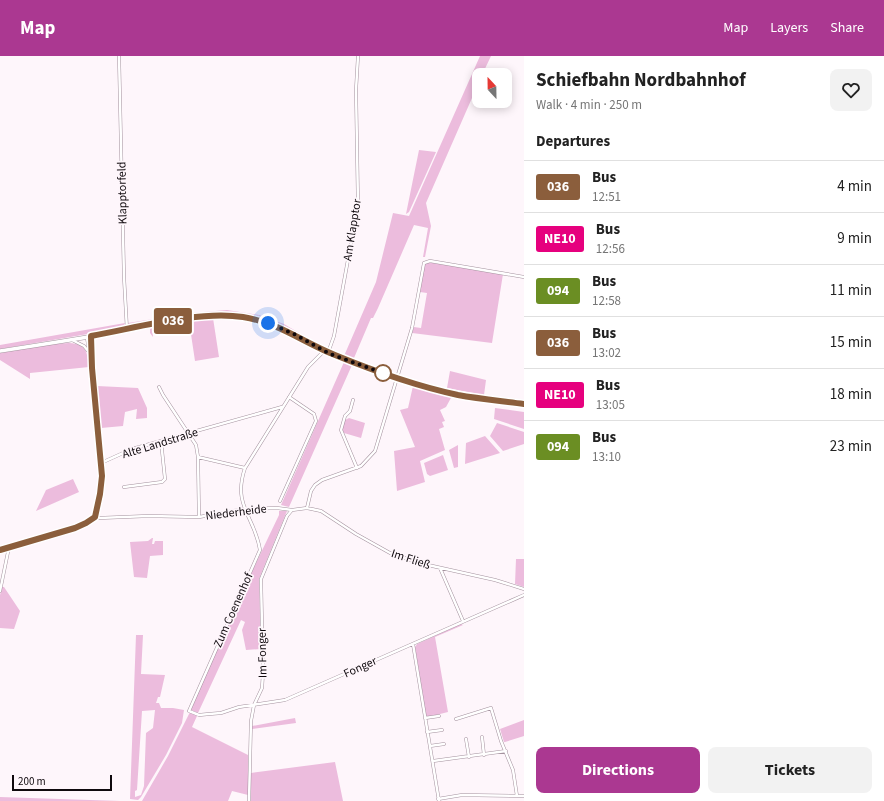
<!DOCTYPE html>
<meta charset="utf-8">
<style>
:root{--surface:#fff;--page:#f2f2f2;--text:#222;--muted:#767676;--line:#e0e0e0;--accent:#ab3891}
body{margin:0;font-family:"Source Sans 3",sans-serif;background:var(--page);color:var(--text);height:100vh;display:flex;flex-direction:column;font-size:15px;white-space:nowrap}
*{box-sizing:border-box;margin:0}
p{font-size:13px;color:var(--muted)}
.icon{flex:none;width:22px;height:22px;fill:none;stroke:currentColor;stroke-width:2;stroke-linecap:round;stroke-linejoin:round}
.map{position:relative;flex:1;overflow:hidden}
.side{display:flex;flex-direction:column;background:var(--surface);width:360px}
.side>*{flex:none}
.badge{padding:0 8px;border-radius:3px;font-size:14px;line-height:26px}
.needle{width:26px;rotate:338deg}
.buttons{position:absolute;left:472px;top:12px;display:grid;gap:8px}
.buttons a{display:grid;place-items:center;width:40px;height:40px;border-radius:8px;background:var(--surface);box-shadow:0 2px 10px #0003;font-size:20px}
.scale{position:absolute;left:12px;bottom:10px;width:100px;box-sizing:border-box;padding-left:4px;border:2px solid #0f090d;border-top:0;font-size:11px;line-height:14px;white-space:nowrap;color:#0f090d;-webkit-text-stroke:3px #fef6fb;paint-order:stroke}
.you{position:absolute;width:20px;height:20px;margin:-10px;border:3px solid #fff;border-radius:50%;background:#1a73e8;box-shadow:0 0 0 6px #1a73e833}
.map>.badge{position:absolute;translate:-50% -50%;box-shadow:0 0 0 2px #fff}
h2{padding:0 12px;font-size:15px;line-height:36px}
.round{display:grid;place-items:center;flex:none;width:42px;height:42px;border-radius:8px;background:var(--page)}
.head{display:flex;align-items:center;justify-content:space-between;height:68px;padding:0 12px}
h1{font-size:19px;font-weight:700;line-height:30px}
.action{display:flex;gap:8px;margin-top:auto;padding:8px 12px}
.action a{flex:1;height:46px;border-radius:8px;background:var(--accent);color:#fff;font-size:16px;font-weight:700;line-height:46px;text-align:center}
.action a+a{background:var(--page);color:var(--text)}
ul{padding:0;list-style:none}
li{display:flex;align-items:center;gap:12px;height:52px;padding:0 12px;border-top:1px solid var(--line)}
li div{flex:1}
li b{display:block;font-size:15px}
li em{font-style:normal}
li .badge{min-width:44px;font-weight:700;text-align:center}
header{display:flex;align-items:center;gap:24px;box-sizing:border-box;height:56px;padding:0 20px;background:var(--accent);color:#fff}
header strong{font-size:19px}
nav{display:flex;gap:22px;margin-inline-start:auto;font-size:14px}
main{display:flex;flex:1;min-height:0}
.map>svg:first-child{display:block}
</style>
<header>
<strong>Map</strong>
<nav><a>Map</a><a>Layers</a><a>Share</a></nav>
</header>
<main>
<div class="map">
<svg width="524" height="745" viewBox="0 0 524 745">
<rect width="100%" height="100%" fill="#fef6fb"/>
<path fill="#ecbcdd" fill-rule="evenodd" d="M480 0H491L482 19H479V26L426 147 431 170 425 201H423L428 172 414 169 378 252 373 262H371L354 302V304L344 300 376 226 393 157 409 160Z
M419 94 436 96 409 156 406 158Z
M427 206 503 218 492 287 412 277 414 271 421 272 427 237 420 236 424 207Z
M227 254 259 259 257 262C244 259 231 257 217 257 188 258 158 266 129 270L128 267 192 257Z
M259 259 284 268 299 277V278L283 271 259 262Z
M222 261C258 263 282 274 313 291 278 273 253 262 213 262L219 301 195 305 189 265 152 271 153 281 150 277V273L152 270 194 263Z
M125 267 123 272 0 293V289Z
M69 287C87 288 87 296 89 311L30 317V323L0 304V297L53 288Z
M344 306 352 309 289 451 281 449Z
M450 315 486 324 484 339 524 344V346L484 341V339L447 332Z
M97 330 138 332 147 352V362L136 363 137 353 125 356 123 370 101 372Z
M413 330 452 340 446 351 440 354 445 365 442 366 444 371 439 373 445 394 420 405 425 426 397 435 394 395 415 391 400 354 408 352Z
M495 352 524 356V373L494 363Z
M349 362 365 367 361 382 344 377 342 373 345 364Z
M497 367 524 376V388L503 395 490 380Z
M485 380 500 397 465 408 466 387Z
M458 389V411L454 412 449 394Z
M443 399 448 414 430 420 427 418 424 407Z
M73 423 79 436 36 455 46 434Z
M279 455H287L259 523 261 593 246 594 242 574 245 566 241 564 198 657 191 654 232 557 279 459Z
M152 482H153L152 488H154L155 485H163V499L150 500 147 522 134 521 130 486 148 485Z
M516 503H524V531L515 528Z
M2 531H4L20 555 14 573 0 572V539Z
M461 568 463 569 435 581 448 656 428 661 426 660 415 591 417 588Z
M136 579H143L141 618 165 619 160 641H158L156 647H159L161 652H173L184 654 182 667 166 699 141 741 138 744 130 743ZM155 654 153 672 146 677 144 730 141 739 135 741V735L137 734 142 655Z
M190 656 197 660 192 671 248 699V739L232 735 228 745H142L168 700Z
M295 662 296 667 252 673V670Z
M524 664V680L505 686H504L500 673Z
M335 706 343 745H251V717Z
M0 741 120 745H0Z"/>
<g fill="none" stroke-linecap="round" stroke-linejoin="round">
<defs>
<path id="minor" d="M119 0 124 221 127 274
M87 282 91 306
M72 284 84 290 88 295
M326 295 329 294 334 280 358 149 356 34 358 0
M321 298 308 311 245 412C232 450 255 461 260 494L189 655 199 659 209 658 221 657 239 651 285 644 524 539
M159 331 163 339 196 389 198 401 199 461
M353 344 350 355 345 360 341 374 357 412
M198 401 245 412
M101 407 132 393 282 351
M124 431 162 426 165 423 161 385
M280 445 316 365 314 358 289 341
M307 452 311 435 315 429 322 424 361 410 375 395 412 272 424 207 430 205 524 221
M95 461 99 462 148 460 199 461 244 453 277 452 292 454 307 452 321 455 356 478 390 497 419 507 495 524 524 533
M0 494 75 472 86 467 95 461 100 438 102 420 92 312 91 280
M440 512 463 565
M0 535 9 491
M413 588 439 745
M425 662 439 660
M456 663 491 652 501 685 513 714 517 740
M427 676 442 674
M482 681 484 699
M466 683 469 701
M430 690 444 688
M433 705 506 695
M438 743 462 739 524 740
M249 745 251 665 254 649 262 632 263 617 261 523 287 460 292 454"/>
<path id="tertiary" d="M0 295C39 289 78 283 117 276 157 268 201 255 242 261 279 266 302 286 334 299 374 315 416 329 458 338 480 343 502 345 524 348"/>
</defs>
<use href="#minor" stroke="#a4929e" stroke-width="3.5"/>
<use href="#tertiary" stroke="#a4929e" stroke-width="4.5"/>
<use href="#minor" stroke="#fff" stroke-width="2.5"/>
<use href="#tertiary" stroke="#fff" stroke-width="3.5"/>
</g>
<g fill="none" stroke-linecap="round" stroke-linejoin="round">
<defs>
<path id="line" d="M0 494 75 472 86 467 95 461 100 438 102 420 92 312 91 280C136 272 199 254 243 261 280 267 302 286 335 299 374 315 416 330 458 339 480 343 502 345 524 348"/>
</defs>
<use href="#line" stroke="#fff" stroke-width="9"/>
<use href="#line" stroke="#8b5e3c" stroke-width="6"/>
<path stroke="#0f090d" stroke-width="4" stroke-dasharray="0 7.2" d="M268 267 294 278 330 298 383 317"/>
</g>
<circle fill="#fff" stroke="#8b5e3c" stroke-width="2" cx="383" cy="317" r="8"/>
<g text-anchor="middle" stroke-width="3.5" stroke-linejoin="round" paint-order="stroke">
<g font-size="12" fill="#0f090d" stroke="#fef6fb">
<text transform="translate(122 137) rotate(-91)" y="4">Klapptorfeld</text>
<text transform="translate(352 174) rotate(-81)" y="4">Am Klapptor</text>
<text transform="translate(160 387) rotate(-17)" y="4">Alte Landstraße</text>
<text transform="translate(236 456) rotate(-7)" y="4">Niederheide</text>
<text transform="translate(411 503) rotate(18)" y="4">Im Fließ</text>
<text transform="translate(233 554) rotate(-66)" y="4">Zum Coenenhof</text>
<text transform="translate(262 597) rotate(-91)" y="4">Im Fonger</text>
<text transform="translate(360 611) rotate(-24)" y="4">Fonger</text>
</g>
</g>
</svg>
<div class="buttons">
<a><svg class="needle" viewBox="-14 -14 28 28"><path d="M0-13l5 13h-10z" fill="#e53935"/><path d="M0 13l5-13h-10z" fill="#767676"/></svg></a>
</div>
<div class="scale">200 m</div>
<div class="you" style="left:268px;top:267px"></div>
<b class="badge" style="left:173px;top:265px;background:#8b5e3c;color:#fff">036</b>
</div>
<section class="side">
<div class="head"><div><h1>Schiefbahn Nordbahnhof</h1><p>Walk · 4 min · 250 m</p></div><a class="round"><svg class="icon" aria-label="heart" viewBox="0 0 24 24"><path d="M12 20l-8-8c-3-5 5-10 8-4 3-6 11-1 8 4z"/></svg></a></div>
<h2>Departures</h2>
<ul>
<li><span class="badge" style="background:#8b5e3c;color:#fff">036</span><div><b>Bus</b><p>12:51</p></div><em>4 min</em></li>
<li><span class="badge" style="background:#e6007e;color:#fff">NE10</span><div><b>Bus</b><p>12:56</p></div><em>9 min</em></li>
<li><span class="badge" style="background:#6b8e23;color:#fff">094</span><div><b>Bus</b><p>12:58</p></div><em>11 min</em></li>
<li><span class="badge" style="background:#8b5e3c;color:#fff">036</span><div><b>Bus</b><p>13:02</p></div><em>15 min</em></li>
<li><span class="badge" style="background:#e6007e;color:#fff">NE10</span><div><b>Bus</b><p>13:05</p></div><em>18 min</em></li>
<li><span class="badge" style="background:#6b8e23;color:#fff">094</span><div><b>Bus</b><p>13:10</p></div><em>23 min</em></li>
</ul>
<div class="action"><a>Directions</a><a>Tickets</a></div>
</section>
</main>
